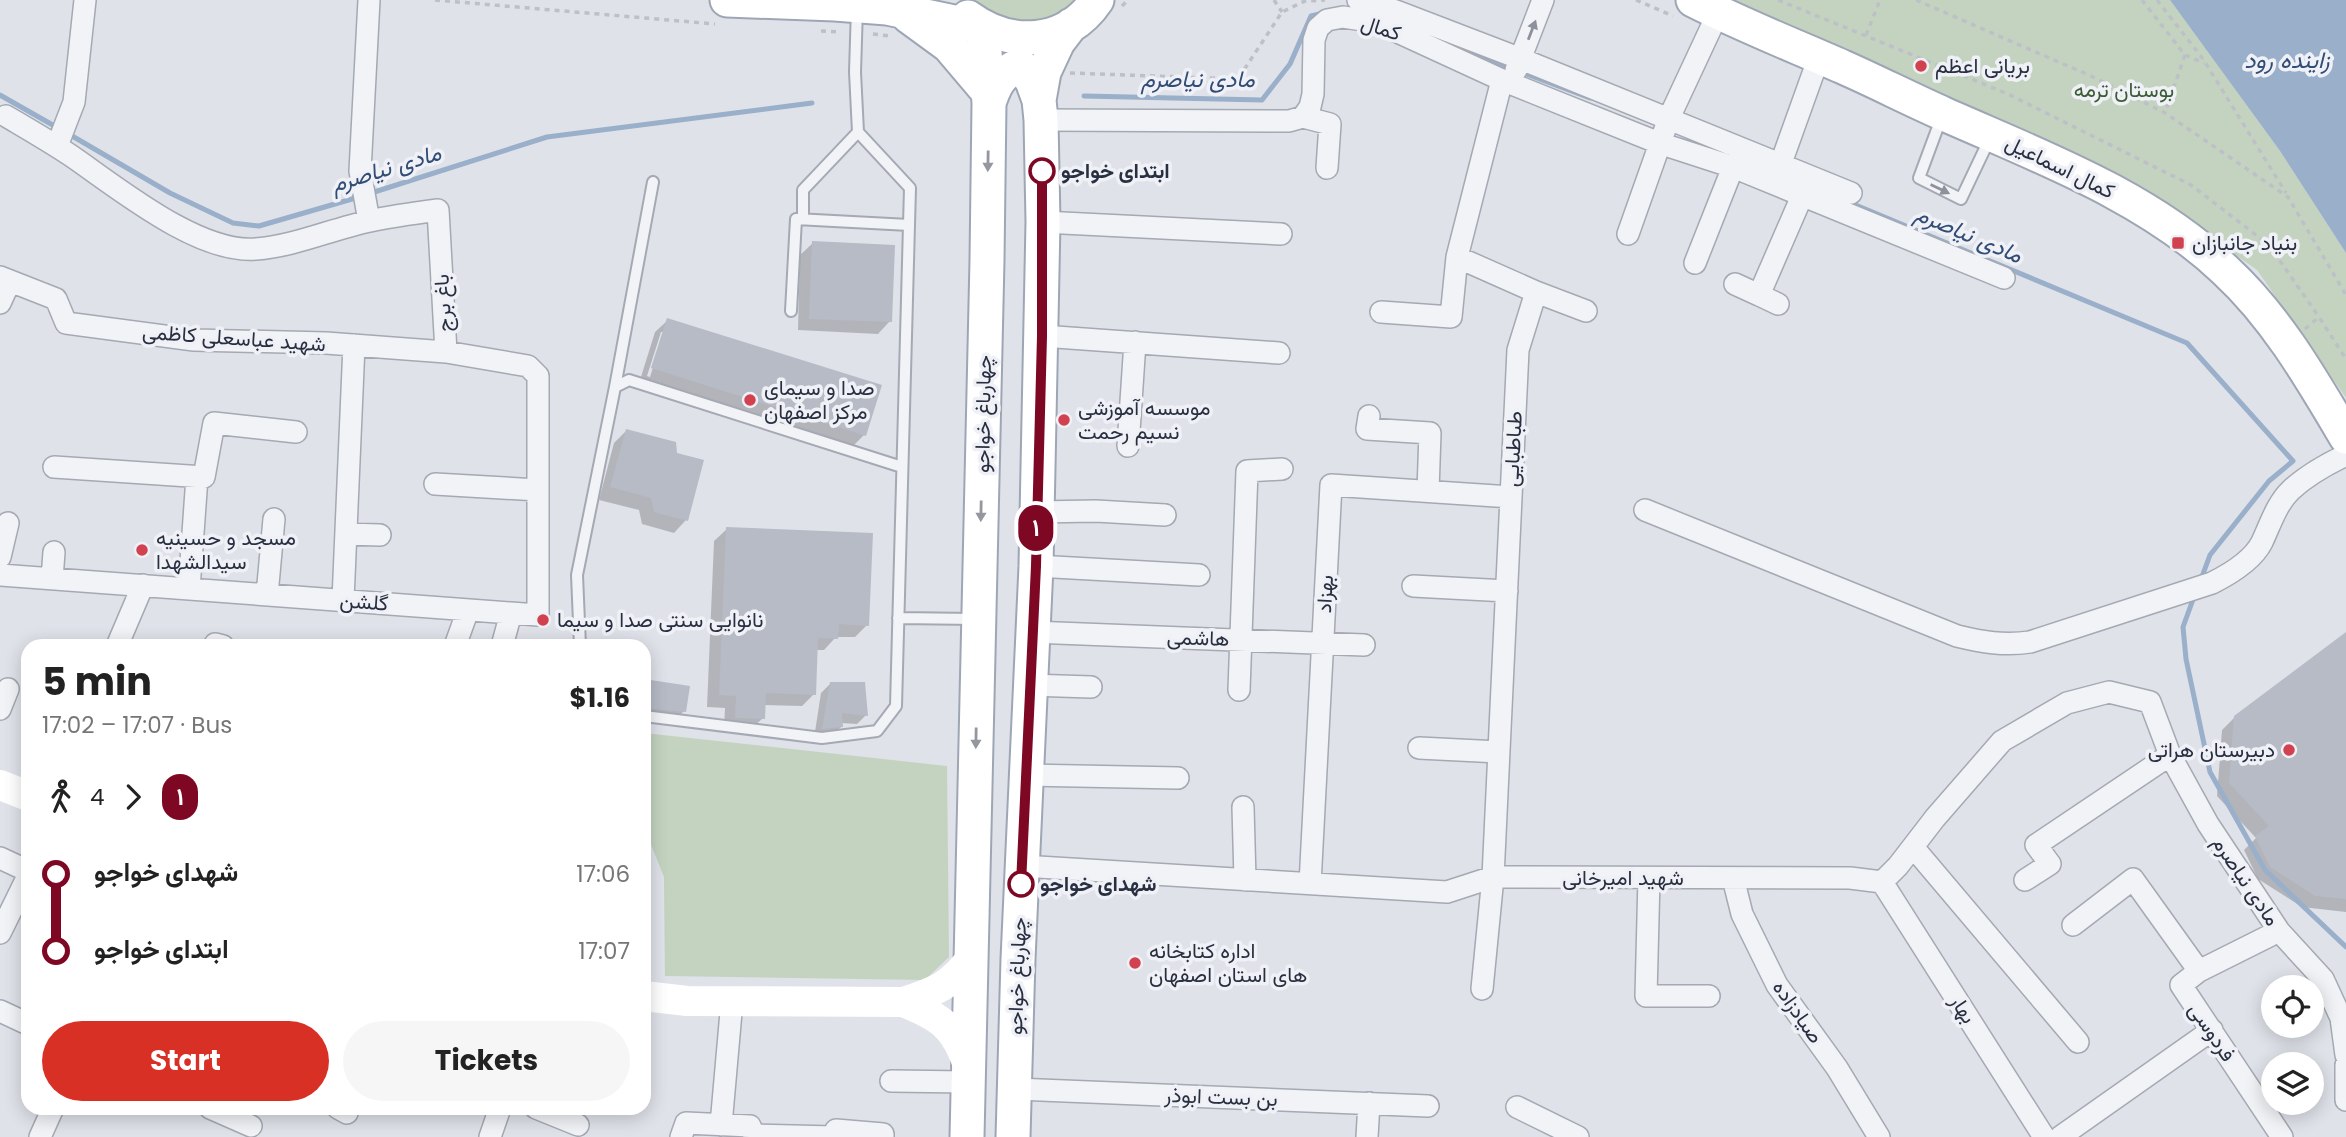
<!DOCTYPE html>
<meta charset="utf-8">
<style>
:root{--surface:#fff;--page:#f6f6f6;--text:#222;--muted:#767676;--accent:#d93025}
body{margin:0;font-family:Poppins,Vazirmatn,sans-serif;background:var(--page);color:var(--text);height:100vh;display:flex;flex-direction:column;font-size:26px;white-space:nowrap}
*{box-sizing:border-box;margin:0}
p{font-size:23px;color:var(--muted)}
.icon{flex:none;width:38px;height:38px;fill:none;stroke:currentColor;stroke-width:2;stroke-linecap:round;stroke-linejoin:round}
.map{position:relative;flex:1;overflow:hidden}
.details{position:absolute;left:21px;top:639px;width:630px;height:476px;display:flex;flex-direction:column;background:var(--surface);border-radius:21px;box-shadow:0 4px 18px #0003}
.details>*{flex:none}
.badge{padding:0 14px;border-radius:23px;font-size:24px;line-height:46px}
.controls{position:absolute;left:2261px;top:975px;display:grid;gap:14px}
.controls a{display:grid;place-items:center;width:63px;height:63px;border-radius:50%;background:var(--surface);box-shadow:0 4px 18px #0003;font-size:35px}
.map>.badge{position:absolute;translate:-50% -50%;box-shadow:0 0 0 4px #fff}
.legs{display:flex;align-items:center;gap:10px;height:77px;padding:0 21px;font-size:23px}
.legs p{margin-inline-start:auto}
.headline{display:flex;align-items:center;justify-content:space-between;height:119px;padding:0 21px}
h1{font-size:38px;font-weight:700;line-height:52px}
.cta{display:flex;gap:14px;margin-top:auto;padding:14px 21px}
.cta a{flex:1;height:80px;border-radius:42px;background:var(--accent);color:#fff;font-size:28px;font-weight:700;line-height:80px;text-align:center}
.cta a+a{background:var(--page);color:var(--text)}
ul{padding:0 21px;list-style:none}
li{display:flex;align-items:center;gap:24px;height:77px;font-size:26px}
li i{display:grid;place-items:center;width:10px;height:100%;margin:0 9px;background:currentColor}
li i::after{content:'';width:18px;height:18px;margin:-9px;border:5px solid;border-radius:50%;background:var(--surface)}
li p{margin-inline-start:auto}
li:first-child i{background:linear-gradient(#0000 50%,currentColor 0)}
li:last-child i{background:linear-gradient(currentColor 50%,#0000 0)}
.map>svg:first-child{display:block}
</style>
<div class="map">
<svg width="2346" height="1137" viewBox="0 0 2346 1137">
<rect width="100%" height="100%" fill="#dfe2e9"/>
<path fill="#c4d3c0" d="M971 0H1077C1052 19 1036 27 1005 18 991 14 982 10 971 0Z
M1722 0H2170L2280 151 2346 253V398L2257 270 2193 225Z
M644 733 947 766 949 957 925 980 665 976 664 877 644 827Z"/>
<path fill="#99afca" d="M2170 0H2346V253L2280 151Z"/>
<path fill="#0003" fill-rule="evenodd" d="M813 243 890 321 878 334 798 330 800 255Z
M668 320 864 435 852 447 640 380 655 332ZM661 332H664L650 377 647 376Z
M626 431 686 520 674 533 642 524 639 510 599 500 614 443Z
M727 529 867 625 855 637H836L824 650H816L814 694 802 706 763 705V718L750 730 724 729 725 708 707 707 714 541Z
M2346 635V912L2302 907 2258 879 2244 850 2256 838 2217 796 2222 730 2235 717Z
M644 682 684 711 675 720 644 717Z
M830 684 866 715 857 724 841 723V727L832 736 814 738 821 693Z"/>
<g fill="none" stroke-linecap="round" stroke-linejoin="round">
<path stroke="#99afca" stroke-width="5" d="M1436 38 1511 68
M1521 72 1590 98
M0 95 58 128
M1084 96 1262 100 1290 64 1311 16 1324 13
M67 133 170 193 233 223 259 226 359 197
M368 194 547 137 812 103
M1846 201 2187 343 2293 461 2269 481 2210 555 2200 582
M2195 594 2183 627 2186 659 2210 772 2265 870 2346 947"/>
</g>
<path fill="#b6bbc6" d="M812 241 895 245 892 322 809 319Z
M667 318 882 385 866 436 651 368Z
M626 429 676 442 677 453 704 460 688 521 654 512 651 498 610 487Z
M726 527 873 533 869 626 839 624 838 639 818 638 816 695 766 693 765 719 735 718 736 696 719 695Z
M2346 632V899L2315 896 2270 867 2255 836 2269 826 2229 783 2234 716Z
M644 679 690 686 686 712 644 708Z
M830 682H865L868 716 842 713 843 727 822 729Z"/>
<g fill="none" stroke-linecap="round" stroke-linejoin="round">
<defs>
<path id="lane" d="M1942 116 1919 178 1961 199 1990 138
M803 219V190L858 132
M791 311 796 219 909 225
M615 387 653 182
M898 618 976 619
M580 646 577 575 615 387 629 380 902 467
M644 716 822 738 877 731 896 706 910 188 858 132 855 72 857 8"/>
<path id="street" d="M369 0 360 171 369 221
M1358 0 1396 11 1521 59 1851 193
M1516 70 1543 0
M6 116C28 129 49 141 70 155 117 187 198 254 256 249 295 246 332 229 370 221 392 216 415 213 438 210L446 352
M1303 117 1330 124 1327 168
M1041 120 1289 121 1303 117 1310 107 1313 94 1314 40 1318 28 1327 20 1343 17 1376 22 1502 80 1659 143 1733 167 2004 278
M57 146 74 102 85 0
M1776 177 1819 57
M1043 222 1281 234
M1628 234 1669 118 1718 13
M1695 263 1733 167
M0 277 56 299 66 323 194 340 326 343 446 352 528 366 538 376V615L0 575
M1735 284 1759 295
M1536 292 1586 311
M0 303 10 281
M1778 304 1759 295 1802 196
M1381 312 1451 317 1457 257
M1042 336 1279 353
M1369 416 1367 429 1430 433 1428 491
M1128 446 1135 342
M54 467 204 477 214 423 296 432
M435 484 538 490
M1645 510 1957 636C1982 642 2004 646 2030 642L2212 583C2230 574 2253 560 2262 542 2270 525 2277 503 2291 490 2307 475 2327 464 2346 455
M1036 512 1096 511 1165 515
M346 534 380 535
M0 557 8 523
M1036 566 1199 575
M52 579 54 552
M1413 586 1507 591
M189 589 197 477
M267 595 274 519
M343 600 354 345
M1032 632 1364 645
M117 646 143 585
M214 646 215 644 223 646
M455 646 468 610
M502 646 511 613
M1029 685 1091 687
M1239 690 1247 471 1282 469
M0 709 8 689
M1419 748 1499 752
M1026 775 1178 778
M1243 807 1245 880
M1913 847 2078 1042
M0 858 28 871
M1022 866 1447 892 1493 877 1850 878 1882 882 1898 866 1935 818 2002 741 2067 703 2109 692 2150 702 2170 755 2208 824 2279 931 2323 979 2341 1018 2346 1055
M1649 878 1646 996H1709
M1733 878 1742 914 1777 985 1837 1068 1879 1137
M2025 880 2050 864 2036 845 2170 755
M1882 882 2044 1137
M1310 884 1331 485 1511 497
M2073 925 2133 879 2199 971
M2279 931 2199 971 2181 985 2282 1137
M0 933 28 876
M1482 989 1493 877 1518 350 1536 292 1457 257 1502 80
M0 1011 28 1024
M2346 1065V1100
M891 1081 968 1082
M1014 1089 1428 1106
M1517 1107 1578 1137
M210 1108 251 1126
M338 1108 347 1113
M536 1108 578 1125
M721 1125 732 1001
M40 1137 53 1108
M490 1137 500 1108
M681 1137 686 1123 750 1126 754 1135 834 1137 836 1130 883 1134V1137
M1367 1137 1369 1103
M2060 1137 2212 1030"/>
<path id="primary" d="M727 0 835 4 887 8 983 28
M1693 0C1742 25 1793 45 1843 67 1877 82 1910 99 1944 114 2041 157 2147 196 2225 270 2276 317 2311 378 2346 437
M908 16 949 46 988 92
M968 17C1010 48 1066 46 1097 0
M989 103C994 88 999 76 1013 68L1024 69 1032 81 1039 100
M967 1137 987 260 989 103 983 28
M1013 1137 1018 959 1036 566 1043 222 1041 120 1039 100 1044 72 1058 42 1071 25"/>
</defs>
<use href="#lane" stroke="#a4a9b3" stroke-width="14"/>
<use href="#street" stroke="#a4a9b3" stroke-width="24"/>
<use href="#primary" stroke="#9ea6b5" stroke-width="37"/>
<path stroke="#bdc0c7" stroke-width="3.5" stroke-dasharray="5 5" stroke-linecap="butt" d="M435 0 715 24
M1274 0 1282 12
M1636 0 1673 16
M1778 0 2008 94 2191 185 2269 245 2319 317
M1916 0 2091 76 2165 113 2288 197 2346 295
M2142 0 2185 55 2165 113
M2157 0 2203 59 2286 193
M1122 6 1128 0
M821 31 841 32
M873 34 890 36
M1866 35 1880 0
M2185 55 2204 63
M1070 73 1238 79 1282 12 1305 1 1325 0
M2305 329 2319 317 2346 359"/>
<use href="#lane" stroke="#f2f3f7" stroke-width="10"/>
<use href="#street" stroke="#f2f3f7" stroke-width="21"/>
<path stroke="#fff" stroke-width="30" d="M0 785 28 796
M644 996 687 1001 903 1002C935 992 952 985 972 957
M903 1002C941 1017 955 1027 968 1065"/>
<use href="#primary" stroke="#fff" stroke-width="33"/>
</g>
<defs><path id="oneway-solid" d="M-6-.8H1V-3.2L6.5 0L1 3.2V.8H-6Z" transform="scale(1.75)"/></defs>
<g fill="#8d919c">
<use href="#oneway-solid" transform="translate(1532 30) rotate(-69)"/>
<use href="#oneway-solid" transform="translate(1940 189) rotate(26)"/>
</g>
<g fill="#9497a0">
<use href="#oneway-solid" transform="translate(988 161) rotate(91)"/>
<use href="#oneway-solid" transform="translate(981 511) rotate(91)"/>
<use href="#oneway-solid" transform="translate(976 738) rotate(91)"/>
</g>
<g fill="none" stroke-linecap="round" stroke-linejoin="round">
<defs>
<path id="line-1" d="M1021 884 1036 566 1042 336V171"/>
</defs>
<use href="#line-1" stroke="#fff" stroke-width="16"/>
<use href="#line-1" stroke="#7e0724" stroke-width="10"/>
</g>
<g fill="#d14150" stroke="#eff1f6" stroke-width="2.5">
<circle cx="1921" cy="66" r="7"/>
<rect x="2171" y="236" width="14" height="14" rx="3.5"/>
<circle cx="750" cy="400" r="7"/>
<circle cx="1064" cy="420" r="7"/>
<circle cx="142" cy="550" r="7"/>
<circle cx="543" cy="620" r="7"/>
<circle cx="2289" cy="750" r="7"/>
<circle cx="1135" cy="963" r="7"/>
</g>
<g fill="#fff" stroke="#7e0724" stroke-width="3.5">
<circle cx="1042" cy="171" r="12"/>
<circle cx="1021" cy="884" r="12"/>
</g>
<g text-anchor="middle" stroke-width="7" stroke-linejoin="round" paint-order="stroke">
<g font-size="21" fill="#282f40" stroke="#eff1f6">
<text transform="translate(1381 28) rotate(18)" y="7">کمال</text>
<text transform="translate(2060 167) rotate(26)" y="7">کمال اسماعیل</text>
<text transform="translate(443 303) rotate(-93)" y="7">باغ برج</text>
<text transform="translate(234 338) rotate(4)" y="7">شهید عباسعلی کاظمی</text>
<text transform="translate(983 414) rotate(-89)" y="7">چهارباغ خواجو</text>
<text transform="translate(1513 449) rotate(-87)" y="7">طباطبایی</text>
<text transform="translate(1325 594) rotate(-87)" y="7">بهزاد</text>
<text transform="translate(364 602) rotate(4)" y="7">گلشن</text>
<text transform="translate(1198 638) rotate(2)" y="7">هاشمی</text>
<text x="1623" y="885">شهید امیرخانی</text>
<text transform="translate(2246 881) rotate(56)" y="7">مادی نیاصرم</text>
<text transform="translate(1017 976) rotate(-88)" y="7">چهارباغ خواجو</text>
<text transform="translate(1963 1009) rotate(57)" y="7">بهار</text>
<text transform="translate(1798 1012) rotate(55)" y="7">صیادزاده</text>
<text transform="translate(2212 1032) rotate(56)" y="7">فردوسی</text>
<text transform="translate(1221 1097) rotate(2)" y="7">بن بست ابوذر</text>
</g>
<g font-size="21" fill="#282f40" stroke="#eff1f6" text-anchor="start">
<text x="1935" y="73">بریانی اعظم</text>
<text x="2192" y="250">بنیاد جانبازان</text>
<text x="764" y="395">صدا و سیمای<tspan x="764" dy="24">مرکز اصفهان</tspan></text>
<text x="1078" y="415">موسسه آموزشی<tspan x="1078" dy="24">نسیم رحمت</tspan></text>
<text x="156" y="545">مسجد و حسینیه<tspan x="156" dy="24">سیدالشهدا</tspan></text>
<text x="557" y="627">نانوایی سنتی صدا و سیما</text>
<text x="2275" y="757" text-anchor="end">دبیرستان هراتی</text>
<text x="1149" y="958">اداره کتابخانه<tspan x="1149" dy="24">های استان اصفهان</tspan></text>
</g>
<g font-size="21" fill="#3a5c35" stroke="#eff1f6">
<text x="2124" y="97">بوستان ترمه</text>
</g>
<g font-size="21" font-weight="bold" fill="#282f40" stroke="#eff1f6" text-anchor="start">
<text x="1061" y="178">ابتدای خواجو</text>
<text x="1040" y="891">شهدای خواجو</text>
</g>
<g font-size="23" font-style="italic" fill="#314c75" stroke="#eff1f6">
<text x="2287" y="68">زاینده رود</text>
<text x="1198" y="87">مادی نیاصرم</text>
<text transform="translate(386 168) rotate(-17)" y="8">مادی نیاصرم</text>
<text transform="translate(1969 234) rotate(23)" y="8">مادی نیاصرم</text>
</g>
</g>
</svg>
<div class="controls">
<a><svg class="icon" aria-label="locate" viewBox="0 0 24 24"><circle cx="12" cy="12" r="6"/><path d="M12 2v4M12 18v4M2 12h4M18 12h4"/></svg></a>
<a><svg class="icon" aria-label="layers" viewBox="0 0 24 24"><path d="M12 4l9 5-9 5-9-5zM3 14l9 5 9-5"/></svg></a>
</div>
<b class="badge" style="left:1036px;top:528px;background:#7e0724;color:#fff">۱</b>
<section class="details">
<div class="headline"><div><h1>5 min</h1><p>17:02 – 17:07 · Bus</p></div><b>$1.16</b></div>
<div class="legs"><svg class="icon" aria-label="walk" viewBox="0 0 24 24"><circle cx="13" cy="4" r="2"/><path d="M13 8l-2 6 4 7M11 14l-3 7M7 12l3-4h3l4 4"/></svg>4<svg class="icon" aria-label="forward" viewBox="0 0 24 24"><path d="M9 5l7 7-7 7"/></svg><b class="badge" style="background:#7e0724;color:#fff">۱</b></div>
<ul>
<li><i style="color:#7e0724"></i><b>شهدای خواجو</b><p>17:06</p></li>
<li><i style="color:#7e0724"></i><b>ابتدای خواجو</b><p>17:07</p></li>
</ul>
<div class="cta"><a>Start</a><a>Tickets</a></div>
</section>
</div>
